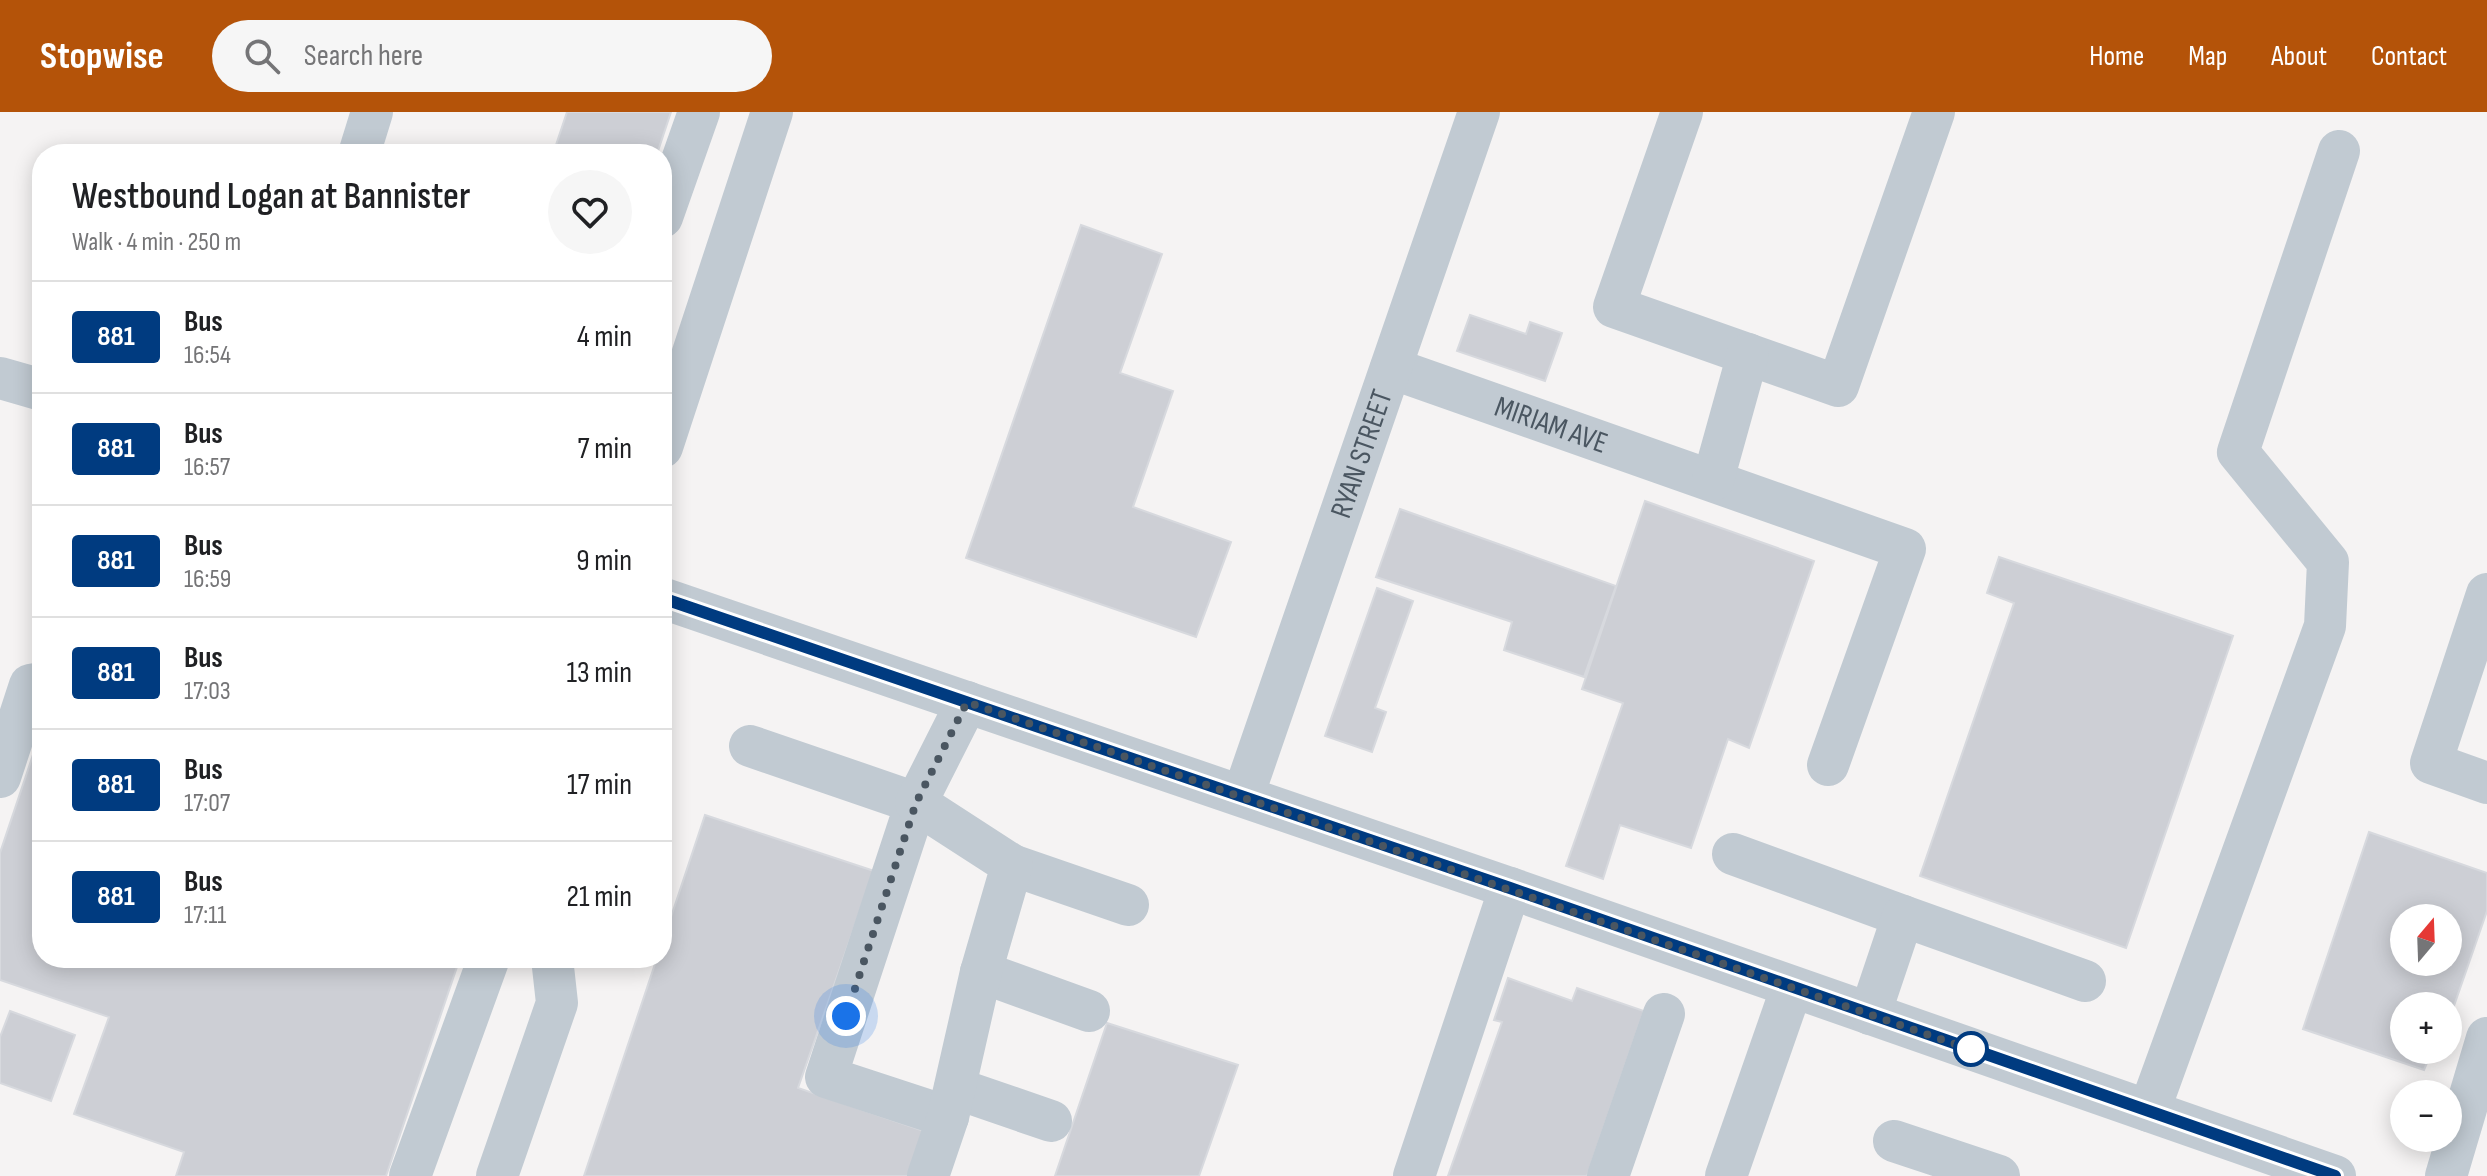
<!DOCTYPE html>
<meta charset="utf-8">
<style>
:root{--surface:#fff;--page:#f6f6f6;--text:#202124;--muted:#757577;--line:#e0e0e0;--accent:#b45309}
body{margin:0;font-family:"Sofia Sans Condensed",sans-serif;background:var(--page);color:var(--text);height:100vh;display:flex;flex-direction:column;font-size:30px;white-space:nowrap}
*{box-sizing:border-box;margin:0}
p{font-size:26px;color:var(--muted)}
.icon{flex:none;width:44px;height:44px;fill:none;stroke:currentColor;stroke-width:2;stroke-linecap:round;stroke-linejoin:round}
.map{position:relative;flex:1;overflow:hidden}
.panel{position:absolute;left:32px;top:32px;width:640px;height:824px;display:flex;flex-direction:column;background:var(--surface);border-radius:32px;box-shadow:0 4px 20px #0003}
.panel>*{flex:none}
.badge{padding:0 16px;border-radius:6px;font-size:28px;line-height:52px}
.needle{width:52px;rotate:19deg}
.buttons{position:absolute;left:2390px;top:792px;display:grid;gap:16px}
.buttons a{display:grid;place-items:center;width:72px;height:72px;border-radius:50%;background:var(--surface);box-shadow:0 4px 20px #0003;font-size:40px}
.you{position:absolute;width:40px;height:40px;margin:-20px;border:6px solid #fff;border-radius:50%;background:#1a73e8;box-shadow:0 0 0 12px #1a73e833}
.map>.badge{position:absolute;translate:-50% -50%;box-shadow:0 0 0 4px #fff}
.round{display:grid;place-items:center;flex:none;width:84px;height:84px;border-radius:42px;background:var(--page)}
.head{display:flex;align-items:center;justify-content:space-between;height:136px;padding:0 40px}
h1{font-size:38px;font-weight:600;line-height:60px}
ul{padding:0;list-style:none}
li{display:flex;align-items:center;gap:24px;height:112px;padding:0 40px;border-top:2px solid var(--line)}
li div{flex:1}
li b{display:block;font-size:30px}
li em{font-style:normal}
li .badge{min-width:88px;font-weight:700;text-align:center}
header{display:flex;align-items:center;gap:48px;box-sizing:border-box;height:112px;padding:0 40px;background:var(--accent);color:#fff}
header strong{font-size:38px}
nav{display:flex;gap:44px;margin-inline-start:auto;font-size:28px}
.search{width:560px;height:72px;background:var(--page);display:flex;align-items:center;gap:20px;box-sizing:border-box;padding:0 28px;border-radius:44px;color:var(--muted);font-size:30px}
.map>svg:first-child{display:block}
</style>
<header>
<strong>Stopwise</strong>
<div class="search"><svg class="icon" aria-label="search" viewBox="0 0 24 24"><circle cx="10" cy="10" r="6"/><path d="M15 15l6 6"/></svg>Search here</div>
<nav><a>Home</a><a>Map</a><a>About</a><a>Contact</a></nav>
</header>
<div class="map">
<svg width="2487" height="1064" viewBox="0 0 2487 1064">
<rect width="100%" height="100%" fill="#f5f3f3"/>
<path fill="#cdcfd5" stroke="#d7d9de" stroke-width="2" fill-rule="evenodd" d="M567 0H671L657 42H553Z
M1081 113 1162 142 1120 261 1173 279 1133 395 1231 430 1196 525 966 446Z
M1470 203 1526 222 1530 210 1562 221 1545 269 1457 239Z
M1645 389 1814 449 1749 636 1728 627 1691 736 1620 713 1603 767 1566 754 1623 591 1582 577Z
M1400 397 1616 474 1584 565 1504 538 1512 510 1376 465Z
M1999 445 2233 524 2126 836 1920 764 2014 491 1987 481Z
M1377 476 1413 489 1375 596 1386 600 1372 640 1325 624Z
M42 616V846H460L386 1064H176L184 1040 74 1002 109 905 0 868V741Z
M705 703 874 759 798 976 927 1020 912 1064H584L657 846H662V832Z
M2369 720 2487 761V799L2448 911V894H2404V938H2446L2438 939 2436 948 2429 946 2424 958 2303 917ZM2404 806H2448V850H2404Z
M1508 866 1572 889 1577 876 1644 899 1587 1064H1448L1502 910 1494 908Z
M10 899 75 923 51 989 0 971V925Z
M1107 911 1238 953 1199 1064H1055Z"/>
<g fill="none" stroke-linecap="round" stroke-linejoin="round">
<g stroke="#c1cad2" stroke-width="42">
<path d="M1682 0 1614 195 1838 274 1934 0"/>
<path d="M359 42 372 0"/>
<path d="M662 105 699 0"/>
<path id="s1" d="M1391 256 1905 437 1828 653"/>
<path d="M0 266 42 278"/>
<path d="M662 335 772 0"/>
<path d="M1713 368 1748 242"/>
<path d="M2487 482 2431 651 2487 671"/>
<path d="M662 486 1510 776 2335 1064"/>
<path d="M750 634 916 691 826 965 948 1005"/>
<path d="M0 665 30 573 42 571"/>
<path id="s2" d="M1243 684 1479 0"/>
<path d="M1733 742 1903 804"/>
<path d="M1012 753 1128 793"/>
<path d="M981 860 1089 899"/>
<path d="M1870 902 1903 804 2085 869"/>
<path d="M955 976 1051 1009"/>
<path d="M2149 999 2325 514 2328 450 2238 340 2339 39"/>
<path d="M1894 1029 1999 1064"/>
<path d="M410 1064 489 846"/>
<path d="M497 1064 557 891 552 846"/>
<path d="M928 1064 948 1005 981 860 1012 753 916 691 967 590"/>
<path d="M1414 1064 1510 776"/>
<path d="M1608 1064 1664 902"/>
<path d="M1726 1064 1792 875"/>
<path d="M2446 1064 2487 926"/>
</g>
</g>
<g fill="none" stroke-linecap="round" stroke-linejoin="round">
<defs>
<path id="line" d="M662 486 1510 776 2335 1064"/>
</defs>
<use href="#line" stroke="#fff" stroke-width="18"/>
<use href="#line" stroke="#003b80" stroke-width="12"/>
<path stroke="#4a5661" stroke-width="8" stroke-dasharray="0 14.4" d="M846 904 916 691 967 590 1981 941 1971 937"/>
</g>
<circle fill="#fff" stroke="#003b80" stroke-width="4" cx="1971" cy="937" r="16"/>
<g text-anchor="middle" stroke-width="7" stroke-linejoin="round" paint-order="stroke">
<g font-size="30" fill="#4a5661" stroke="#fff">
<text dy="10" stroke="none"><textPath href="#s1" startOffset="170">MIRIAM AVE</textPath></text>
<text dy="10" stroke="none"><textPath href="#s2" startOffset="362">RYAN STREET</textPath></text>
</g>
</g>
</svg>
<div class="buttons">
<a><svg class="needle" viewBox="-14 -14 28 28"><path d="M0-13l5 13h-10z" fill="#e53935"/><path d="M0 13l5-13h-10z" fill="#757577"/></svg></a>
<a>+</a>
<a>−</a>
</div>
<div class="you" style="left:846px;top:904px"></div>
<section class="panel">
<div class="head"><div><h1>Westbound Logan at Bannister</h1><p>Walk · 4 min · 250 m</p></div><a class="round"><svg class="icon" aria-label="heart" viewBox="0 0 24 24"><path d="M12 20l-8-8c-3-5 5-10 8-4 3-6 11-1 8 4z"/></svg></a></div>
<ul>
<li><span class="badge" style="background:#003b80;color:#fff">881</span><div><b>Bus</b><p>16:54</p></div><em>4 min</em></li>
<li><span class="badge" style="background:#003b80;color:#fff">881</span><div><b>Bus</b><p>16:57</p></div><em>7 min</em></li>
<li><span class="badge" style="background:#003b80;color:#fff">881</span><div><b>Bus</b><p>16:59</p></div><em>9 min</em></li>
<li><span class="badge" style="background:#003b80;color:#fff">881</span><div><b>Bus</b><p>17:03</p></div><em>13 min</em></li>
<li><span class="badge" style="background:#003b80;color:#fff">881</span><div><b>Bus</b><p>17:07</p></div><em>17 min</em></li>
<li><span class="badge" style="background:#003b80;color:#fff">881</span><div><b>Bus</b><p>17:11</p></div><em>21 min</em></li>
</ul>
</section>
</div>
